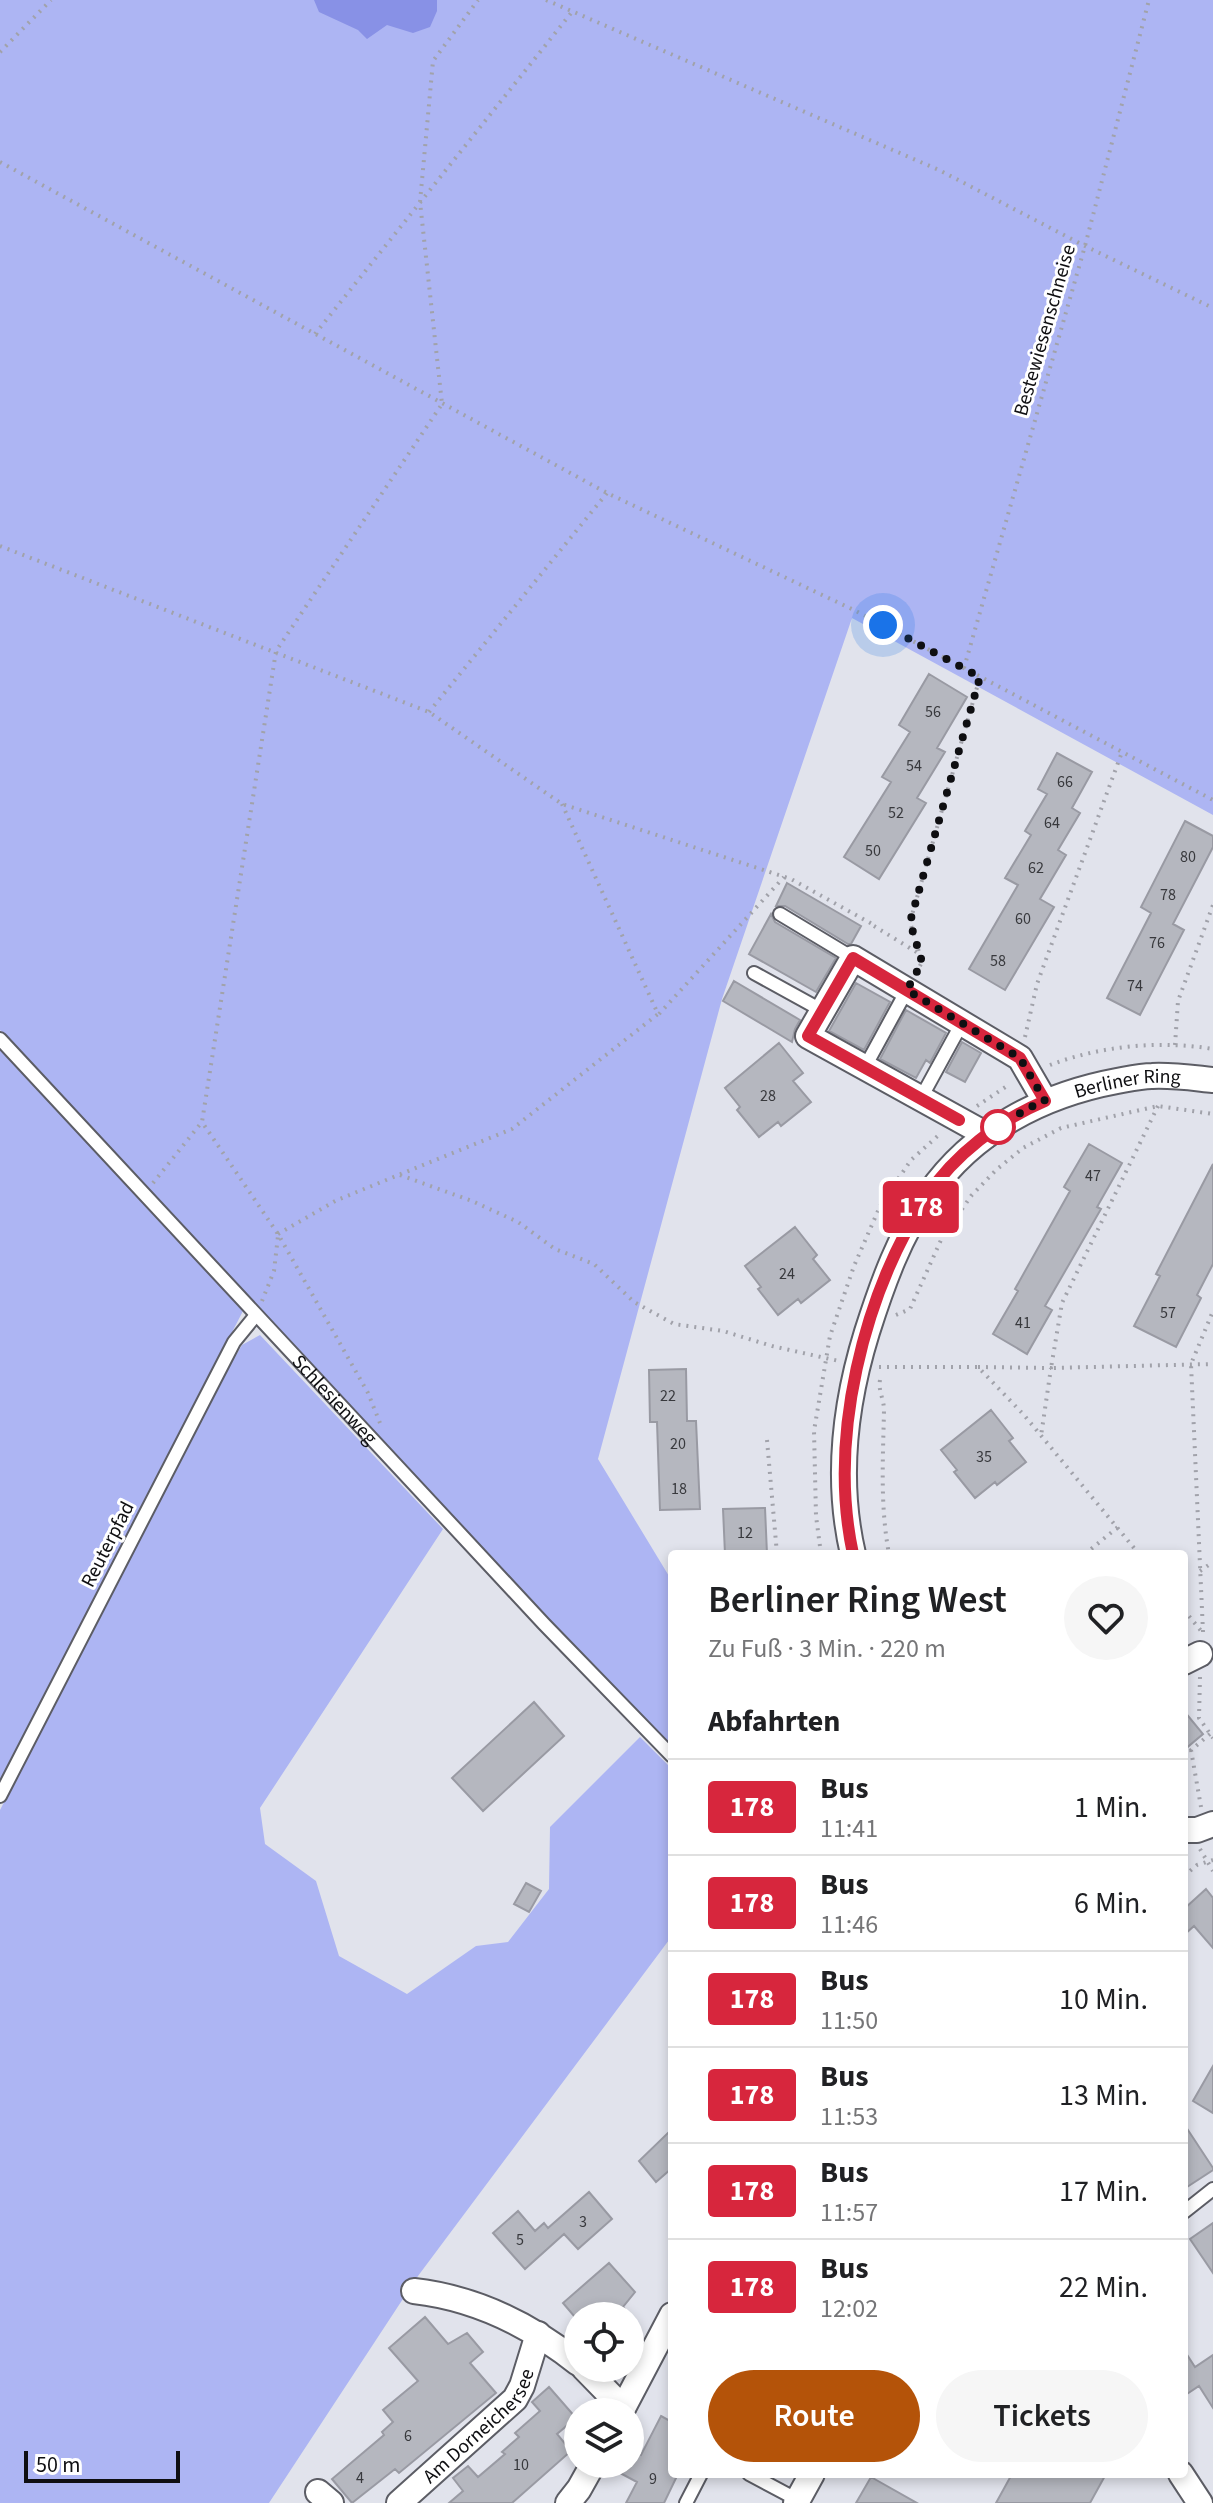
<!DOCTYPE html>
<html lang="de">
<meta charset="utf-8">
<style>
:root{--surface:#fff;--page:#f6f6f6;--text:#202124;--muted:#757577;--line:#e0e0e0;--accent:#b45309}
body{margin:0;font-family:"Source Sans 3",sans-serif;background:var(--page);color:var(--text);height:100vh;display:flex;flex-direction:column;font-size:30px;white-space:nowrap}
*{box-sizing:border-box;margin:0}
p{font-size:26px;color:var(--muted)}
.icon{flex:none;width:44px;height:44px;fill:none;stroke:currentColor;stroke-width:2;stroke-linecap:round;stroke-linejoin:round}
.map{position:relative;flex:1;overflow:hidden}
.drawer{position:absolute;left:668px;top:1550px;width:520px;height:928px;display:flex;flex-direction:column;background:var(--surface);border-radius:8px;box-shadow:0 4px 12px #0003}
.drawer>*{flex:none}
.badge{padding:0 16px;border-radius:6px;font-size:28px;line-height:52px}
.buttons{position:absolute;left:564px;top:2302px;display:grid;gap:16px}
.buttons a{display:grid;place-items:center;width:80px;height:80px;border-radius:50%;background:var(--surface);box-shadow:0 4px 12px #0003;font-size:40px}
.scale{position:absolute;left:24px;bottom:20px;width:156px;box-sizing:border-box;padding-left:8px;border:4px solid #0f0f12;border-top:0;font-size:22px;line-height:28px;white-space:nowrap;color:#0f0f12;-webkit-text-stroke:6px #fff;paint-order:stroke}
.you{position:absolute;width:40px;height:40px;margin:-20px;border:6px solid #fff;border-radius:50%;background:#1a73e8;box-shadow:0 0 0 12px #1a73e833}
.map>.badge{position:absolute;translate:-50% -50%;box-shadow:0 0 0 4px #fff}
h2{padding:0 40px;font-size:30px;line-height:72px}
.round{display:grid;place-items:center;flex:none;width:84px;height:84px;border-radius:42px;background:var(--page)}
.headline{display:flex;align-items:center;justify-content:space-between;height:136px;padding:0 40px}
h1{font-size:38px;font-weight:600;line-height:60px}
.button{display:flex;gap:16px;margin-top:auto;padding:16px 40px}
.button a{flex:1;height:92px;border-radius:48px;background:var(--accent);color:#fff;font-size:32px;font-weight:600;line-height:92px;text-align:center}
.button a+a{background:var(--page);color:var(--text)}
ul{padding:0;list-style:none}
li{display:flex;align-items:center;gap:24px;height:96px;padding:0 40px;border-top:2px solid var(--line)}
li div{flex:1}
li b{display:block;font-size:30px}
li em{font-style:normal}
li .badge{min-width:88px;font-weight:700;text-align:center}
.map>svg:first-child{display:block}
</style>
<div class="map">
<svg width="1213" height="2503" viewBox="0 0 1213 2503">
<rect width="100%" height="100%" fill="#e1e3ec"/>
<path fill="#adb5f3" d="M0 0H1213V815L852 618 722 999 598 1459 672 1581V1752L0 1030Z
M0 1049 243 1311 0 1780Z
M260 1335 443 1529 260 1808 265 1844 316 1881 339 1956 407 1994 476 1946 508 1942 549 1889 550 1827 640 1737 672 1769V1936L418 2276 269 2503H0V1810L229 1367 242 1345Z"/>
<path fill="#8891e6" d="M314 0H437V11L430 27 413 33 387 25 367 39 358 30 319 12Z"/>
<path fill="#b5b7bf" stroke="#999aa3" stroke-width="2" d="M929 674 967 697 937 748 945 752 917 798 926 803 879 879 844 857 891 782 882 777 910 732 899 725Z
M1057 753 1092 772 1072 808 1080 813 1058 850 1066 855 1040 899 1054 907 1005 990 969 969 1018 885 1005 878 1031 835 1025 831 1047 794 1038 789Z
M1185 821 1213 836V847L1173 924 1184 930 1140 1015 1107 998 1151 913 1141 907Z
M787 883 861 926 851 944H848L785 906H776Z
M771 914 775 922 836 958 816 992 749 954Z
M734 981 800 1020 795 1029 792 1042 723 1001Z
M856 983 890 1002 864 1050 829 1031Z
M906 1010 946 1033 930 1063 926 1060 916 1078 880 1059Z
M962 1042 981 1053 965 1082 946 1072Z
M779 1043 803 1073 793 1081 811 1102 781 1126 778 1122 759 1137 737 1110 740 1107 725 1088Z
M1089 1144 1122 1163 1097 1207 1101 1209 1045 1306 1052 1310 1027 1354 993 1334 1018 1291 1015 1289 1070 1191 1064 1187Z
M1213 1164V1264L1197 1295 1201 1298 1176 1347 1134 1326 1160 1276 1156 1274Z
M795 1227 817 1255 813 1259 830 1280 801 1303 798 1299 778 1315 758 1289 761 1287 745 1266Z
M686 1369 687 1421H696L700 1509 660 1510 657 1422H650L649 1370Z
M991 1410 1013 1438 1009 1441 1026 1462 997 1485 995 1482 975 1498 954 1472 957 1470 941 1450Z
M765 1508 767 1554H725L723 1509Z
M534 1702 564 1736 483 1811 452 1778Z
M1184 1711 1203 1734 1184 1750Z
M526 1883 541 1891 529 1912 514 1904Z
M1206 1889 1213 1898V1948L1194 1926 1184 1935V1909Z
M1213 2066V2113L1193 2101Z
M1184 2124 1213 2168V2170L1184 2189Z
M672 2129V2168L656 2182 639 2161Z
M589 2192 612 2219 578 2249 564 2234 525 2269 493 2233 518 2211 535 2231 544 2223 548 2228Z
M1213 2223V2273L1190 2239Z
M609 2263 635 2292 623 2307 631 2316H574L563 2303Z
M425 2317 448 2344 467 2333 483 2352 470 2363 496 2393 399 2473 395 2469 352 2503 332 2479 384 2435 382 2432 393 2422 383 2410 418 2381 389 2348Z
M1184 2350 1195 2367 1213 2355V2408L1199 2386 1184 2396Z
M549 2387 576 2418 557 2434 571 2451 512 2503H449L463 2491 453 2478 468 2466 478 2477 505 2454 502 2452 519 2437 515 2433 540 2411 532 2402Z
M661 2416 672 2422V2474H678L664 2503H626L637 2482 620 2473 624 2464H630L631 2450 641 2455Z
M1012 2474H1106L1090 2503H996Z
M871 2477 917 2503H856Z"/>
<g fill="none" stroke-linecap="round" stroke-linejoin="round">
<defs>
<g id="service">
<path d="M780 914 853 958"/>
<path d="M754 973 823 1011"/>
<path id="s1" d="M0 1039 544 1624 672 1756"/>
<path d="M865 1067 907 990"/>
<path d="M921 1098 962 1023"/>
<path d="M0 1796 234 1342 256 1315"/>
<path d="M1184 2212 1213 2189"/>
<path d="M749 2474 798 2500"/>
<path d="M686 2503 701 2474"/>
</g>
<g id="minor">
<path d="M987 1135 808 1036 853 958 1020 1058 1045 1101"/>
<path id="s2" d="M853 1554C836 1481 845 1403 867 1332 882 1285 900 1234 929 1194 973 1131 1042 1095 1117 1081 1128 1079 1141 1076 1152 1076 1173 1075 1193 1078 1213 1080"/>
<path d="M1184 1662 1200 1654"/>
<path d="M1184 1830H1197L1213 1824"/>
<path d="M414 2291C476 2298 529 2324 578 2363"/>
<path d="M584 2368 623 2408"/>
<path d="M621 2412 672 2315"/>
<path d="M1181 2474 1200 2503"/>
<path d="M318 2492 331 2503"/>
<path id="s3" d="M399 2503 515 2399 522 2386 538 2334"/>
<path d="M568 2503 579 2489 593 2464"/>
<path d="M796 2503 812 2474"/>
</g>
</defs>
<use href="#service" stroke="#5c5d65" stroke-width="16"/>
<use href="#minor" stroke="#5c5d65" stroke-width="28"/>
<path stroke="#a1a2aa" stroke-width="4" stroke-dasharray="2 6" stroke-linecap="butt" d="M546 0 939 170 1085 246 1213 308
M0 52 51 0
M0 162 607 493 856 611 1213 800
M315 334 572 12
M0 546 429 712 562 804 791 879 874 925
M964 668 1085 246 1149 0
M429 712 607 493
M874 926 918 953
M916 973 922 962 910 922 980 677
M659 1014 784 877
M1025 1037 1037 984 1122 752
M1175 1045 1178 1001 1213 905
M1050 1065C1100 1046 1160 1040 1213 1049
M977 1106 1010 1084
M1158 1106 1062 1303 1051 1368 1213 1364
M400 1175 472 1201 518 1222 555 1249 594 1264 634 1302 674 1324 723 1331 772 1346 839 1361
M153 1183 202 1122
M278 1234 337 1200 512 1129 658 1014 562 804
M262 1301 274 1271 278 1236
M896 1315 910 1309 941 1240 971 1196 996 1170 1023 1148 1061 1128 1158 1106 1213 1114
M879 1367H978L1024 1415 1139 1554
M978 1367 1051 1368 1041 1436
M880 1380C878 1391 884 1399 884 1410 883 1459 880 1506 889 1554
M380 1423 368 1393 278 1234 202 1122 276 651 442 404 420 202 433 61 478 0
M767 1440 777 1554
M821 1554 816 1516 814 1431 830 1336 854 1266 881 1204 911 1160 941 1133
M1085 1554 1118 1527
M1200 1571 1213 1562
M1184 1610 1202 1632
M1203 1632 1191 1364 1213 1311
M1200 1677 1199 1718 1213 1738
M1191 1750 1201 1807
M1184 1756 1210 1734
M1200 1849 1213 1871
M1184 1876 1197 1865 1213 1860"/>
<use href="#service" stroke="#fff" stroke-width="12"/>
<use href="#minor" stroke="#fff" stroke-width="24"/>
</g>
<g fill="none" stroke-linecap="round" stroke-linejoin="round">
<defs>
<path id="line" d="M853 1554C828 1438 863 1295 927 1196 954 1155 1000 1120 1045 1101L1020 1058 853 958 808 1036 959 1120"/>
</defs>
<use href="#line" stroke="#fff" stroke-width="18"/>
<use href="#line" stroke="#d7263d" stroke-width="12"/>
<path stroke="#0f0f12" stroke-width="8" stroke-dasharray="0 14.4" d="M883 625 980 677 910 922 922 962 907 990 1020 1058 1045 1101 1028 1108 998 1127"/>
</g>
<circle fill="#fff" stroke="#d7263d" stroke-width="4" cx="998" cy="1127" r="16"/>
<g text-anchor="middle" stroke-width="6" stroke-linejoin="round" paint-order="stroke">
<g font-size="16" fill="#38393d">
<text x="933" y="717">56</text>
<text x="914" y="771">54</text>
<text x="1065" y="787">66</text>
<text x="896" y="818">52</text>
<text x="1052" y="828">64</text>
<text x="873" y="856">50</text>
<text x="1188" y="862">80</text>
<text x="1036" y="873">62</text>
<text x="1168" y="900">78</text>
<text x="1023" y="924">60</text>
<text x="1157" y="948">76</text>
<text x="998" y="966">58</text>
<text x="1135" y="991">74</text>
<text x="768" y="1101">28</text>
<text x="1093" y="1181">47</text>
<text x="787" y="1279">24</text>
<text x="1168" y="1318">57</text>
<text x="1023" y="1328">41</text>
<text x="668" y="1401">22</text>
<text x="678" y="1449">20</text>
<text x="984" y="1462">35</text>
<text x="679" y="1494">18</text>
<text x="745" y="1538">12</text>
<text x="583" y="2227">3</text>
<text x="520" y="2245">5</text>
<text x="408" y="2441">6</text>
<text x="521" y="2470">10</text>
<text x="360" y="2483">4</text>
<text x="653" y="2484">9</text>
</g>
<g font-size="20" fill="#0f0f12" stroke="#fff">
<text transform="translate(1044 330) rotate(-74)" y="7">Bestewiesenschneise</text>
<text dy="7" stroke="none"><textPath href="#s2" startOffset="612">Berliner Ring</textPath></text>
<text dy="7" stroke="none"><textPath href="#s1" startOffset="492">Schlesienweg</textPath></text>
<text transform="translate(107 1544) rotate(-63)" y="7">Reuterpfad</text>
<text dy="7" stroke="none"><textPath href="#s3" startOffset="112">Am Dorneichersee</textPath></text>
</g>
</g>
</svg>
<div class="buttons">
<a><svg class="icon" aria-label="locate" viewBox="0 0 24 24"><circle cx="12" cy="12" r="6"/><path d="M12 2v4M12 18v4M2 12h4M18 12h4"/></svg></a>
<a><svg class="icon" aria-label="layers" viewBox="0 0 24 24"><path d="M12 4l9 5-9 5-9-5zM3 14l9 5 9-5"/></svg></a>
</div>
<div class="scale">50 m</div>
<div class="you" style="left:883px;top:625px"></div>
<b class="badge" style="left:921px;top:1207px;background:#d7263d;color:#fff">178</b>
<section class="drawer">
<div class="headline"><div><h1>Berliner Ring West</h1><p>Zu Fuß · 3 Min. · 220 m</p></div><a class="round"><svg class="icon" aria-label="heart" viewBox="0 0 24 24"><path d="M12 20l-8-8c-3-5 5-10 8-4 3-6 11-1 8 4z"/></svg></a></div>
<h2>Abfahrten</h2>
<ul>
<li><span class="badge" style="background:#d7263d;color:#fff">178</span><div><b>Bus</b><p>11:41</p></div><em>1 Min.</em></li>
<li><span class="badge" style="background:#d7263d;color:#fff">178</span><div><b>Bus</b><p>11:46</p></div><em>6 Min.</em></li>
<li><span class="badge" style="background:#d7263d;color:#fff">178</span><div><b>Bus</b><p>11:50</p></div><em>10 Min.</em></li>
<li><span class="badge" style="background:#d7263d;color:#fff">178</span><div><b>Bus</b><p>11:53</p></div><em>13 Min.</em></li>
<li><span class="badge" style="background:#d7263d;color:#fff">178</span><div><b>Bus</b><p>11:57</p></div><em>17 Min.</em></li>
<li><span class="badge" style="background:#d7263d;color:#fff">178</span><div><b>Bus</b><p>12:02</p></div><em>22 Min.</em></li>
</ul>
<div class="button"><a>Route</a><a>Tickets</a></div>
</section>
</div>
